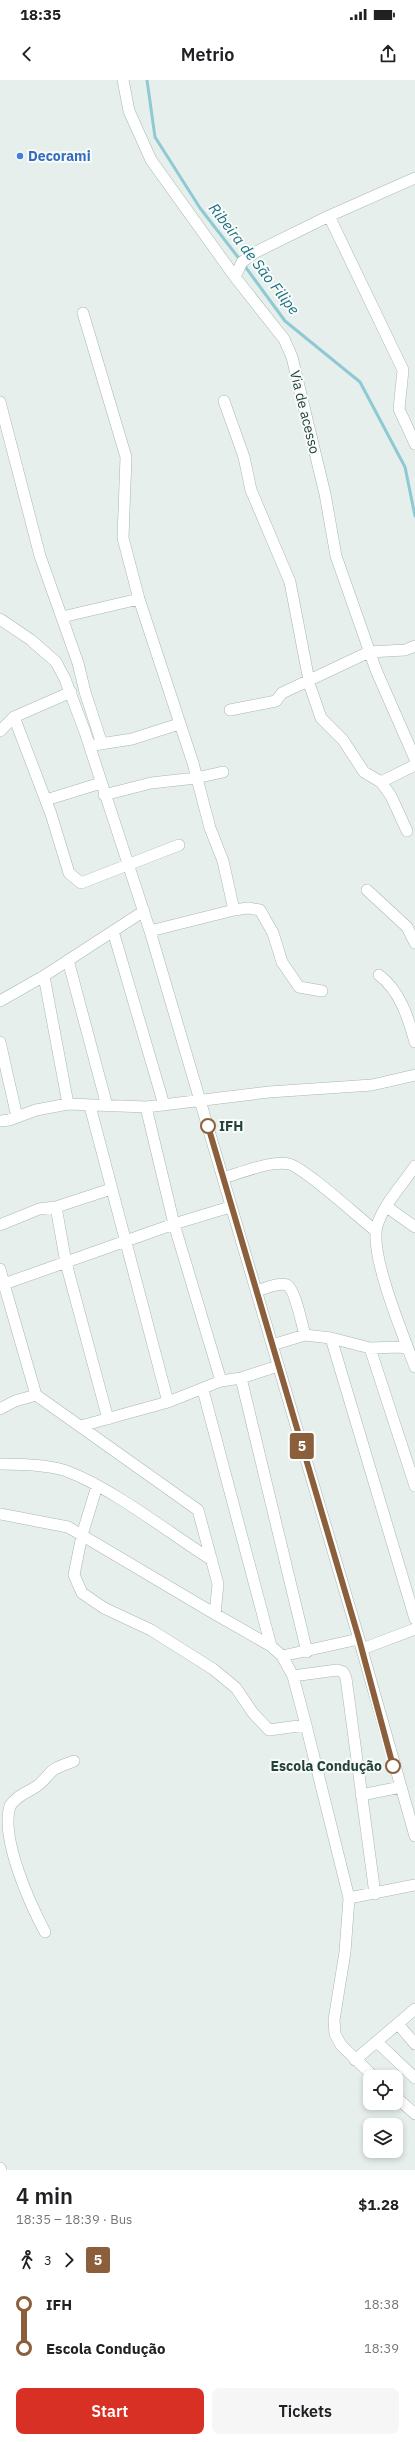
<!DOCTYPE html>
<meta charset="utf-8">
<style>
:root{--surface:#fff;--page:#f6f6f6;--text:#202124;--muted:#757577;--accent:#d93025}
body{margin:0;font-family:"IBM Plex Sans",sans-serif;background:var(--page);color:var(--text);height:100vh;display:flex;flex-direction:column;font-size:15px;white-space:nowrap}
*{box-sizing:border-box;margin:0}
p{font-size:13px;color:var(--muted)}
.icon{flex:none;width:22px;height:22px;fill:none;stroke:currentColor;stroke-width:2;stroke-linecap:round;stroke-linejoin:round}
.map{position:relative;height:2090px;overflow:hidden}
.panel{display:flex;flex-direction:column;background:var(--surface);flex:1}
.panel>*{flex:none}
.badge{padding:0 8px;border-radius:3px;font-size:14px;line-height:26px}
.tools{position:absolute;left:363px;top:1990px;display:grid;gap:8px}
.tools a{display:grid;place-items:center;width:40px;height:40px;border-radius:8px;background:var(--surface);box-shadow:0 2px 6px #0003;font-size:20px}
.map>.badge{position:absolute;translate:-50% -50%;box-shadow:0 0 0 2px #fff}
.legs{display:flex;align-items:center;gap:6px;height:44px;padding:0 16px;font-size:13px}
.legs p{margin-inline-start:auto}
.headline{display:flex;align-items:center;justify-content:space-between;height:68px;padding:0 16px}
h1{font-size:22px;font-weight:600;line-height:30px}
.button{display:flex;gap:8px;margin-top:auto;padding:8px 16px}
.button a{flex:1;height:46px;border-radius:8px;background:var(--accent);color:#fff;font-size:16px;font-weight:600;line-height:46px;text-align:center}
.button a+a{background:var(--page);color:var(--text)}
ul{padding:0 16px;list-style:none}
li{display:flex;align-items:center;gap:14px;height:44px;font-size:15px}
li i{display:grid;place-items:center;width:6px;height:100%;margin:0 5px;background:currentColor}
li i::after{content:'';width:10px;height:10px;margin:-5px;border:3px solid;border-radius:50%;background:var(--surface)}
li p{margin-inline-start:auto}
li:first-child i{background:linear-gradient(#0000 50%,currentColor 0)}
li:last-child i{background:linear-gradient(currentColor 50%,#0000 0)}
.status{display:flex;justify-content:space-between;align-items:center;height:28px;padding:0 20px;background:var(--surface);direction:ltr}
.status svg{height:11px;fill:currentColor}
header{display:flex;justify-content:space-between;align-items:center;height:52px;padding:0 16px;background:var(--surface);font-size:18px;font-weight:600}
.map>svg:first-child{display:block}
</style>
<div class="status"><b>18:35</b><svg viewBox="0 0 49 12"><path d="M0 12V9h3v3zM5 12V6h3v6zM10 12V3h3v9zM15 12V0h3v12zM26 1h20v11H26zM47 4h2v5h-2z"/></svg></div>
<header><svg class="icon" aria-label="back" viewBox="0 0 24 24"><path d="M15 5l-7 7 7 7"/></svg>Metrio<svg class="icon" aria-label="share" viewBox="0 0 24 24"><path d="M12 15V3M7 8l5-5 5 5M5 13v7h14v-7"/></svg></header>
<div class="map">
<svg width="415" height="2090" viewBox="0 0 415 2090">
<rect width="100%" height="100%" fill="#e6efeb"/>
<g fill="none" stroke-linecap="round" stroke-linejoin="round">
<path stroke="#8ec9d4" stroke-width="3" d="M147 0 155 57 200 128 241 181
M244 185 285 241 360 302 405 387 415 436"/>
<defs>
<path id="minor" d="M123 0 129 31 151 80 235 197
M415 98 329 136 256 172 242 182 235 197 284 259 292 277 325 414 336 476 376 590 415 679
M329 136 403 290 399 329 415 364
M83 233 126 377 123 458 139 519 193 683 210 748 223 781 234 830
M224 321 244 377 251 410 290 502 310 606 321 638 343 660 364 692 381 702 391 716 407 751
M0 322 40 476 78 583 85 612 102 664
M62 537 139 519
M0 539 31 560 56 582 65 599 85 652 150 851 359 1559 415 1756
M230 630 276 621 282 613 369 572 405 570 415 566
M14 637 51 734 69 793 81 803 179 765
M0 651 14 637 71 612
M94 665 132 659 179 644
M381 702 415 685
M104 715 151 703 196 698 223 692
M46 720 101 703
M367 810 407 847 415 863
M113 851 164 1025
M150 851 234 830 248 828 260 830 273 853 282 882 299 907 322 911
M68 880 107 1026
M379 895C400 911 408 937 415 962
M44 896 68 1024
M0 921 44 896 144 831
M0 962 17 1037
M90 1026 168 1322 221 1301 241 1298 278 1286
M146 1027 174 1144 221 1301
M0 1041 9 1040 36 1030 68 1024 146 1027 269 1012 372 1005 415 995
M415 1086C403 1104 383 1125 377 1146 369 1174 404 1257 415 1287
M223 1098C240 1093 272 1080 289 1084 305 1088 359 1138 376 1151
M56 1127 66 1183 108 1339
M230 1127 174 1144 4 1204 36 1315 198 1430 218 1504 215 1534 271 1566 282 1576 359 1559
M387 1127 415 1147
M0 1145 39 1129 56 1127 111 1109
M0 1189 4 1204
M256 1211C265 1209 278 1202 287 1205 295 1209 302 1245 305 1255
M272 1265 305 1255 331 1258
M370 1268 400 1267 408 1269
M241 1298 307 1572
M203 1310 271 1566
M0 1329 15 1321 36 1315
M81 1346 168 1322
M0 1384C19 1384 52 1385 69 1392 115 1410 169 1453 212 1480
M97 1406 82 1455 74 1495 82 1513 104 1528 151 1550 213 1589 236 1608 253 1633 269 1650 306 1645
M415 1406 370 1268 331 1258 415 1539
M0 1434 68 1447 215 1534
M362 1569 415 1549
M282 1576 293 1596 306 1645 349 1818 345 1872 334 1940 335 1954 341 1965 374 1997
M293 1596 337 1590 343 1592 346 1598 375 1814
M361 1715 401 1707
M349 1818 415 1805
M45 1852C30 1824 0 1758 10 1726 17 1715 27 1713 37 1706 43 1702 47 1696 52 1691 58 1686 67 1684 74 1681
M398 1944 415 1964
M377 1962 415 1998
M355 1980 415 1929
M396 2017 415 2034
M0 2088 1 2090"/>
</defs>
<use href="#minor" stroke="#a8b8b2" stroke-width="12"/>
<use href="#minor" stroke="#fff" stroke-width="11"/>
</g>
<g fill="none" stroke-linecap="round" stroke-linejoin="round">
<defs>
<path id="line-1" d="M208 1046 359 1559 393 1686"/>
</defs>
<use href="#line-1" stroke="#fff" stroke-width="9"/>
<use href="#line-1" stroke="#8b5e3c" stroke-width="6"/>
</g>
<circle fill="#3f7fe0" stroke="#f7fbf9" stroke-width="1.5" cx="20" cy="76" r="4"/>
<g fill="#fff" stroke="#8b5e3c" stroke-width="2">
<circle cx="208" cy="1046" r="7"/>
<circle cx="393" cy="1686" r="7"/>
</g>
<g text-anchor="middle" stroke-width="4" stroke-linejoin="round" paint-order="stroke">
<g font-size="14" font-weight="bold" fill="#366cbe" stroke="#f7fbf9" text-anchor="start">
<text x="28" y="81">Decorami</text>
</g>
<g font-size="14" fill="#24423a" stroke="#f7fbf9">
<text transform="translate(305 332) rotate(76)" y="5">Via de acesso</text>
</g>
<g font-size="14" font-weight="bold" fill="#24423a" stroke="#f7fbf9" text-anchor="start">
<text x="219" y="1051">IFH</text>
<text x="382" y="1691" text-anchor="end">Escola Condução</text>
</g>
<g font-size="15" font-style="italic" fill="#1c6f80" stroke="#f7fbf9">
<text transform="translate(254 179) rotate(52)" y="5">Ribeira de São Filipe</text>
</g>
</g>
</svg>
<div class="tools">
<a><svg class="icon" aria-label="locate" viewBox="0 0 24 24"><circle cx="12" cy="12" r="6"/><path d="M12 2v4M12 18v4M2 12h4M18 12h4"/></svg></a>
<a><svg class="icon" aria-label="layers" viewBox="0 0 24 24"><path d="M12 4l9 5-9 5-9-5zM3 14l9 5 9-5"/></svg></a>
</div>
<b class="badge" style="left:302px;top:1366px;background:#8b5e3c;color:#fff">5</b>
</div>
<section class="panel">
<div class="headline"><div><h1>4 min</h1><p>18:35 – 18:39 · Bus</p></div><b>$1.28</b></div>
<div class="legs"><svg class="icon" aria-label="walk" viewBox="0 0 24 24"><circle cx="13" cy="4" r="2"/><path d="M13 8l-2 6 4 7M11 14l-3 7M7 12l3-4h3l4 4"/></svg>3<svg class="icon" aria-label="forward" viewBox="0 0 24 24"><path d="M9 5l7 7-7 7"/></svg><b class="badge" style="background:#8b5e3c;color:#fff">5</b></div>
<ul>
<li><i style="color:#8b5e3c"></i><b>IFH</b><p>18:38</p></li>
<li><i style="color:#8b5e3c"></i><b>Escola Condução</b><p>18:39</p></li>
</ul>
<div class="button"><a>Start</a><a>Tickets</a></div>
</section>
